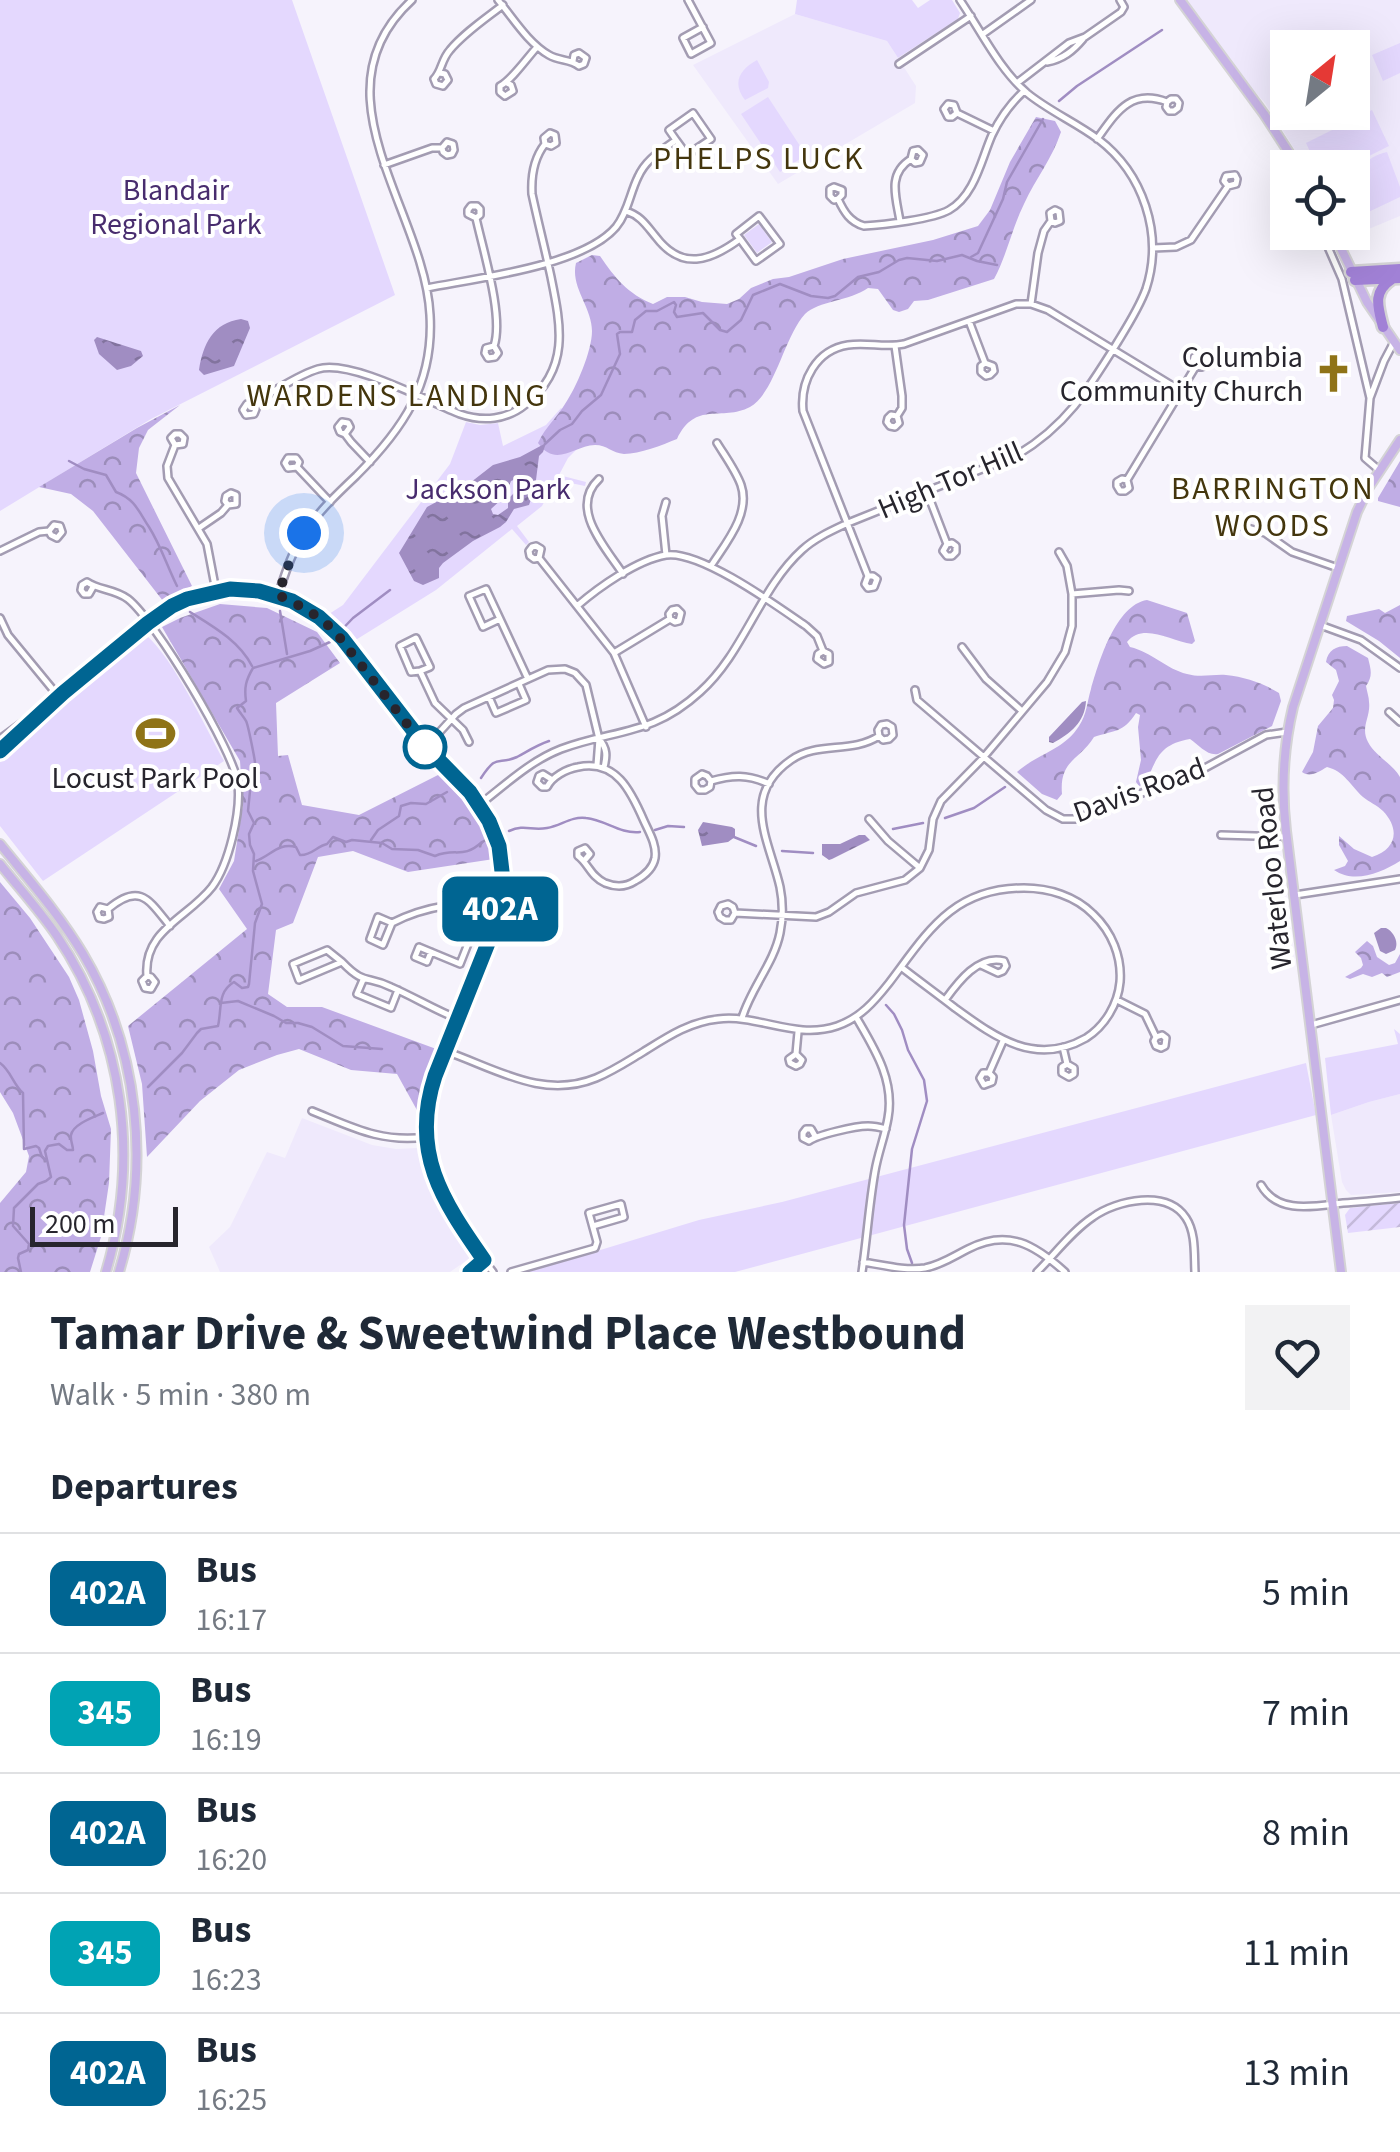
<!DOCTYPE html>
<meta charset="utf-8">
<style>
:root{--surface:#fff;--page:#f2f2f3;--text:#1f2937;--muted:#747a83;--line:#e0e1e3}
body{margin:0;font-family:"Source Sans 3",sans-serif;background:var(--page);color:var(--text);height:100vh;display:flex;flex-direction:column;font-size:38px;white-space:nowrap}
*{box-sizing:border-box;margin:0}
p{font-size:32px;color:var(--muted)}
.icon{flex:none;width:55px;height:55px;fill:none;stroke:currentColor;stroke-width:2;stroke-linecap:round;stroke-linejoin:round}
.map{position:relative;height:1272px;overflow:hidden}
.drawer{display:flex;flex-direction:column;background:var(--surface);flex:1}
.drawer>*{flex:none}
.badge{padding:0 20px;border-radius:15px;font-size:35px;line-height:65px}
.needle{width:65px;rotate:30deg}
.fabs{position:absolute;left:1270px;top:30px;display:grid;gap:20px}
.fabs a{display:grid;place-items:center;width:100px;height:100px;border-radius:0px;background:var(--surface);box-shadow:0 10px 40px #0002;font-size:50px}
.scale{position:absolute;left:30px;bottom:25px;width:148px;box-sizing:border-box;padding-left:10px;border:5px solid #27252d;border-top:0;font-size:28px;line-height:35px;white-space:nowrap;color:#27252d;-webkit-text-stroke:8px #fff;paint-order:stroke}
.you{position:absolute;width:50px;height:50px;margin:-25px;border:8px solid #fff;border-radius:50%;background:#1a73e8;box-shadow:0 0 0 15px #1a73e833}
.map>.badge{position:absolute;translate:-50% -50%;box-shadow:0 0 0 5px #fff}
h2{padding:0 50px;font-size:38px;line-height:90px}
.round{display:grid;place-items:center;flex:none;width:105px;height:105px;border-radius:0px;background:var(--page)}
.headline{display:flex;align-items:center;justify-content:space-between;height:170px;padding:0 50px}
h1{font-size:48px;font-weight:700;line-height:75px}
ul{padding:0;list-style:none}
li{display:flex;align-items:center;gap:30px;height:120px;padding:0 50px;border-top:2px solid var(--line)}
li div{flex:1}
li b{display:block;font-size:38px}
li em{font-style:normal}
li .badge{min-width:110px;font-weight:700;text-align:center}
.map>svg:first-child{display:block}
</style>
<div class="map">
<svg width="1400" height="1272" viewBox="0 0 1400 1272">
<defs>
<pattern id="forest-crowns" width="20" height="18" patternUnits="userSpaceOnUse" patternTransform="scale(2.5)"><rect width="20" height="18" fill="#c0ade5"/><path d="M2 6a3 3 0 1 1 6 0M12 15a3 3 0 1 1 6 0" fill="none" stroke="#9c8dba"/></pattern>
<pattern id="garden-furrows" width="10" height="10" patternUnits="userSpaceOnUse" patternTransform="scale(2.5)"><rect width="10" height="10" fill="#e4d8fe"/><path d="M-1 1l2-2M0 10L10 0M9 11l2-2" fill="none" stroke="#c4b9da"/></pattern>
<pattern id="water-ripples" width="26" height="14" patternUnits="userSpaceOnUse" patternTransform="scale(2.5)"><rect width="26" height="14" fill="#a08dc2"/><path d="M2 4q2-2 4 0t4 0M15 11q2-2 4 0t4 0" fill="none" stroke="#82739e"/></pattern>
</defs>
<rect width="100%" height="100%" fill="#f6f3fc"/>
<path fill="#efe9fc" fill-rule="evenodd" d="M1184 0H1400V216L1342 240 1338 233 1352 232V168L1306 167 1265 103 1239 74ZM1288 48H1352V112H1288Z
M795 14 887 41 916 86 915 103 778 184 693 65Z
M1400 1094V1192L1351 1195 1346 1190 1342 1182 1331 1115 1369 1102Z
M302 1118 372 1145 396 1149 418 1148 422 1170 431 1193 470 1258 450 1272H220L209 1247 230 1227 267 1152 285 1158Z"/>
<path fill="#e4d8fe" d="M0 0H292L395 295 151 419 0 511Z
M797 0H912L918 8 930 0H952L960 13 958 19 898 58 887 41 795 14Z
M1400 43V73L1383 81 1372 55Z
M757 60 769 82 768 88 745 100C732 83 739 70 757 60Z
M768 97 806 155 780 172 741 114Z
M1372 110 1389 146 1347 167H1317L1306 143Z
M1387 152 1400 187V197L1360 216C1346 188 1356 159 1387 152Z
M759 224 772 242 757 253 744 235Z
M561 408 593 433 568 458 559 475 586 482 585 486 556 480 542 506 517 526 529 542 526 545 512 529 436 590 354 641 329 614 343 605 450 464 466 422 480 425 498 423 503 446 546 425Z
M146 635C174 659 205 727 224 761L43 881 0 826V759L59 707Z
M1394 1029 1400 1034V1094L1369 1102 1331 1115 1325 1058 1398 1044Z
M1306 1063 1316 1115 735 1272H528L699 1220 782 1202Z"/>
<path fill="url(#forest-crowns)" d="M1036 117 1055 121 1061 132C1052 159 1036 178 1024 204 1012 228 1007 255 994 279L928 300 914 301 908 309 899 312 893 310 878 289 868 288C850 301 818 301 805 314 784 337 775 393 750 407 721 422 696 400 677 439 662 445 640 454 624 454 612 453 607 445 595 445 573 446 556 468 538 443 546 426 556 419 565 404 576 388 592 351 592 331 592 307 570 287 576 263L592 255 600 256C615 278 628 294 653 304L667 297H685L702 302 727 304 739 299 751 288 773 279 789 277 843 259 933 240 978 226 990 210 1010 162Z
M180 405 148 430 139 448 136 473 192 586 163 601 93 511 71 494 39 487 137 428Z
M1400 461V507L1378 501V498Z
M1147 600 1187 613 1195 641 1192 644C1171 641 1143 622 1127 642L1130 647C1152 652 1166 669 1187 674 1201 678 1213 674 1226 675 1245 677 1263 683 1279 693L1281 701 1272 726 1218 754C1207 756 1199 745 1190 739 1157 745 1157 760 1145 784L1139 786 1136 782 1141 760 1138 727 1140 715 1136 713C1123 733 1115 730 1094 737 1080 760 1059 760 1062 794L1057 800 1042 794 1017 772C1037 754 1064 750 1079 726 1087 714 1087 702 1091 689 1099 661 1116 605 1147 600Z
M220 604 267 608 317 632 340 663 276 703 278 756 288 755 302 805 359 815 440 774 483 824 494 859 408 872 353 851 318 857 293 923 276 930 268 994 287 1007H322L439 1050 418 1112 397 1074 351 1070 299 1049 277 1055 239 1070 200 1101 147 1157 142 1084 128 1026 247 929 219 889 234 861 243 804 240 761 162 627 180 618Z
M1400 605V658L1379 641 1346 621 1347 616 1379 609 1385 613Z
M1347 646 1368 658C1371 670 1373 676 1366 686 1367 692 1369 697 1369 702 1371 717 1360 727 1368 742 1375 756 1392 763 1400 777V861C1381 873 1354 884 1334 870L1345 866 1348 861 1339 845V836L1354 849 1372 857C1397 849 1400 829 1383 811 1377 805 1369 802 1363 797 1351 786 1344 771 1327 767 1318 772 1311 778 1302 772L1313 752 1318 726 1333 708 1334 700 1332 695 1339 681 1336 670 1326 662C1328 650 1336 646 1347 646Z
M0 882 30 918 69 977 79 1000 93 1051 101 1096 111 1129 109 1183 101 1237 90 1272H0V1203L26 1172 29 1156 13 1113 0 1092Z
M1367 941 1373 946 1377 957 1389 965 1395 963 1400 954V972L1387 977 1382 973 1372 977 1363 974 1350 979 1345 977 1361 968 1363 965 1361 958 1355 952Z"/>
<path fill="url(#garden-furrows)" d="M1400 1203V1227L1348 1233 1345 1215 1350 1208Z"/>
<path fill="url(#water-ripples)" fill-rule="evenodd" d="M241 319 248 321 250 328 234 366 204 375 199 370C203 344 213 323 241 319Z
M97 337 141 351 143 356 131 366 117 370 99 354 94 340Z
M546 443 543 452 539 456 535 488 529 505 514 509 506 522 500 527 473 541 443 563 439 568V578L423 585 414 581 399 553 427 507 466 486 493 465 520 457ZM518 478 522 482 518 489 508 499V508L498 515 493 514 491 509 503 498 511 481Z
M1086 701C1085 722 1070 734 1053 743L1049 742V737L1082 702Z
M703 822 732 827 735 829V837L728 842 702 846 698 830Z
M859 835H865L870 840 832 859 829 860 822 855V844H840Z
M1381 928H1386C1394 932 1399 942 1395 950L1386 954 1380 951 1374 933Z"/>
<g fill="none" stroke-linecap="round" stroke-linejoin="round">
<path stroke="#a08dc2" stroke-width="2.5" d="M1059 101 1077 86 1162 30
M971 257 978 253 1003 199 1007 182 1043 119
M546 443 545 444 560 430 572 424 582 411 601 395 620 354 617 334 620 332H632L635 320 646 311H657L674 302 676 305 674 312 677 317 703 313 720 330 727 332 741 320 753 295 780 284 811 296 828 298 835 296 858 277 879 272 899 260 907 258 937 261 962 255 977 261 997 265
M69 461 84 469 106 475 116 492C135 499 139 512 149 527 161 546 167 566 177 586
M280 611 287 654
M190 612C214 627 239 641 252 666
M481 778C498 752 497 766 517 757 528 751 537 745 549 741
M945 818 974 808 1005 787
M893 829 923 823
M655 830 668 826 684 827
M509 831C525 824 531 831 547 828 561 826 571 816 586 818 606 820 619 834 640 832
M734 837 756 846
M371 840 378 830 399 816 401 806 411 803 426 804 447 792
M782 851 813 853
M256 861C270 856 279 842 296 847L300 855C311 856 317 846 327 844L333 837 346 842 352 840 382 843 392 849 418 850 435 856C456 847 462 860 482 842
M221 1003 238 1001 274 1016 286 1023H298L312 1027 343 1046 382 1049
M886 1005 894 1014 902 1030 908 1050 924 1080 927 1101 912 1149 904 1225 907 1249 912 1263
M0 1063C11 1071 13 1084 23 1093L24 1149 36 1146 39 1148 42 1157 47 1161
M148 1087 182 1053 197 1033 201 1029 218 1026C222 1009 217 992 234 982L242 988 248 987 249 984 255 923 262 904 253 871 254 854 250 845 249 834 254 823 248 811 250 791 247 777C253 771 255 771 255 763 255 760 248 724 246 721 244 717 240 713 237 708L246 701C244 687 246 680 253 668L310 651 330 642 353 618 390 590
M21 1272 18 1258 19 1254 28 1250 29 1244 13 1226 14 1208 38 1184 46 1181 51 1177 45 1151 48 1146 59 1144 67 1150H73C73 1145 70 1140 71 1135 73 1124 94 1117 103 1113"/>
<defs>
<path id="minor" d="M498 0C513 18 528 43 549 55 559 61 570 59 579 66L584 64 586 58 579 53 574 55 573 61
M688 0 711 43 691 54 683 38 703 27
M983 34 1031 0
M1047 62C1063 59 1073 51 1083 39
M899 64 971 16
M440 73 445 74 448 80 443 86 436 84 434 79C442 71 441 60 450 50 464 33 485 19 503 5
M507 83 511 85 513 91 505 96 500 92V86C511 81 527 58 537 47
M1017 83 1069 43 1085 37 1121 12 1124 7 1120 0
M957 113 952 117H948L944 109 948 104 954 105 957 113 994 131
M1097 139C1116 113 1130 88 1167 102L1166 107 1169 111H1174L1178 108 1179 103 1176 99H1171L1167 102
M384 165 432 148H442L447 142 453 144 454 150 452 154 447 155 443 152 442 148
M838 199 834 200 830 196V189L834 187 842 190V195L838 199C844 212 850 222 864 226 884 225 933 219 949 210 975 195 981 160 992 135 1000 118 1010 104 1024 91
M626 211C641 216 646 225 656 237 682 271 710 261 740 239L736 234 759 216 780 244 756 261 740 239
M476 218 468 214V210L471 206H477L480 209V215L476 218C483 250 504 317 494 346L498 353 495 357 488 358 485 353 486 348 494 346
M900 221C896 197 887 174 911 159L915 163 920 162 923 155 918 150 913 151 911 159
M1328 247 1342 279 1370 398
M1153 248 1176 247 1191 240 1228 186 1236 184 1237 179 1235 175 1226 176 1224 181 1228 186
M427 288C477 278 583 266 616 227 628 212 630 193 638 177 646 159 661 151 676 140L669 130 693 113 711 139 687 155 676 140
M1031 304 1038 253 1044 231 1051 221 1050 213 1055 210 1059 212 1060 221 1055 223 1051 221
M969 321 985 363 981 366V372L986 376 990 375 994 371 993 366 985 363
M895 346 902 396V408L897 416 899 423 895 427 890 426 887 422 888 418 891 415 897 416
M253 405 256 409 254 414 246 415 243 410 247 404 253 405 261 398C279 389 298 375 318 369 350 359 427 401 460 414 483 422 507 420 526 404 570 369 561 326 551 277 545 249 538 222 532 194 531 176 534 158 545 144L544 138 550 133 555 135 556 143 551 146 545 144
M345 434 350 427 348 423 342 422 338 427 340 432 345 434 351 442 370 462
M175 445 183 444 184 438 180 434H175L171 438 175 445 167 466 168 478 207 544 216 591
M297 467 288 468 285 463 288 458H296L299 462 297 467 330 502
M1379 470 1365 458 1370 398 1384 361 1394 342
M599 479C568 508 606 548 623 574
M1127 480 1122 479 1117 482V486L1120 491H1125L1129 488 1127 480 1196 366 1193 362 1194 357 1203 355 1206 363 1202 367 1196 366
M927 492 947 544 952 543 956 546V552L952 556H947L943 551 947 544
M666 502 662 516 666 555
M1230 523 1265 533 1292 552 1338 568
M199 528 221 513 228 505 236 504V495L231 493 226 496 225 501 228 505
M0 551 39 532 49 531 54 525 60 526 62 532 57 538 51 535 49 531
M539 558 534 559 530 556 529 551 532 547 536 546 541 549 539 558 614 653 646 727
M711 566C725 544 751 514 741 485 736 471 725 456 717 443
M868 576 865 584 868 588 874 587 877 579 873 576H868L803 411C800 381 816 350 848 345 867 342 885 348 904 344L1016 304H1031L1048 310 1181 391
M93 587 89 594H84L81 590 82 585 87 582C98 590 115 589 128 599 155 620 234 751 238 784 241 812 229 864 212 887 188 918 143 930 147 976L142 981 145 988 151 989 155 982 151 977 147 976
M1072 594 1119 590 1129 591
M278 595C285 574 292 551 305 532 319 511 338 493 356 476 403 429 434 384 430 315 425 211 310 93 412 0
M577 606C599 587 637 560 666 555 700 550 777 606 806 626L817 636 823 651 829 654V662L824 664 817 659 818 654 823 651
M0 618 8 635 59 697
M500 619 483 627 469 596 486 589 528 679
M1320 625 1361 640 1400 668
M962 647 986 679 1022 711
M614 653 670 619 675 622 679 621 681 613 677 609 672 610 669 614 670 619
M420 671 430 667 416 638 400 646 411 672 420 671 435 703 463 730 469 742
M915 690 917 700 1046 810 1063 819H1076L1203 769 1266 735 1287 732
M489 697 496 713 526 700 519 684
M1389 712 1400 722
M0 739 56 698
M426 747 456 714 464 708 548 670 565 669 575 673 586 685 599 739C607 748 607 756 604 767
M0 751C37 718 72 686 110 654 129 638 148 620 170 607 225 575 287 589 333 629L417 737 469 792 489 821 499 846 503 880 498 918 435 1076C410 1157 445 1210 493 1272
M597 765 599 739
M551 779 543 774 539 776 537 782 542 787H547C552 777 566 769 578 767 616 759 631 791 644 821 649 832 657 845 655 858 653 869 644 876 635 881 626 887 615 887 605 883 591 877 588 863 578 856V851L585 848 590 854 584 861
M711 781 707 776 702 774 695 779V785L699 790H705L710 787 711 781C732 775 748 774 769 784
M479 805C505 785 530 761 561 749 615 729 652 736 700 692 744 653 759 589 802 550 815 538 831 531 848 523L1017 455C1066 426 1088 390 1117 343 1128 325 1139 308 1146 289 1164 234 1143 173 1098 139 1075 122 1049 111 1027 93 999 69 981 31 960 0
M869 819 888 841 920 868
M1221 835 1287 837
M1295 895 1400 879
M108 909 109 917 104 919 99 918 97 912 100 907 108 909C140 882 149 900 170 926
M735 913 731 920H725L720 917 718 912 721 906 728 904 733 907 735 913 816 917 829 912 856 893 905 880 920 868 929 850 933 819 941 801 983 758 1047 682 1065 652 1072 626V594L1067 566 1059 552
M392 923 378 917 370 939 383 945 392 923C425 906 464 900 500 906
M431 952 427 962 415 957 419 947 460 964 477 921 478 903
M342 962 327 950 293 964 299 980 342 962C365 986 367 975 391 987 414 997 435 1010 458 1019
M363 980 357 994 391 1008 398 990
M945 1000C958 982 979 954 1004 961L1006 966 1003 971 998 973 981 965
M1117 1000 1145 1014 1156 1037 1162 1035 1166 1038 1165 1046 1161 1048 1156 1046 1154 1041 1156 1037
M856 1017C874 1048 895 1080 888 1118 885 1136 878 1153 875 1171 869 1205 867 1238 862 1272
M742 1018C751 988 774 963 780 933 783 918 783 902 780 887 770 842 739 796 791 760 818 741 851 754 879 736L878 730 881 725 887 724 892 727 893 735 889 739 883 740 879 736
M1311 1025 1400 1000
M1063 1047 1067 1064 1062 1067V1073L1069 1077 1074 1074V1068L1067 1064
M445 1051C495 1068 542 1100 596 1078 613 1071 628 1061 643 1052 667 1037 689 1022 718 1019 759 1014 795 1040 837 1026 860 1018 874 1002 889 983 927 933 952 888 1024 888 1049 888 1075 896 1093 914 1112 932 1122 957 1120 982 1118 1004 1105 1026 1086 1038 1035 1067 995 1037 955 1008 937 994 919 981 901 967
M796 1054 789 1059 790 1063 796 1066 800 1064 802 1060 796 1054 798 1032
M989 1073H983L980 1078 984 1085 992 1082 993 1077 989 1073 1003 1041
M312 1111C352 1127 381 1143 426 1137
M815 1136 811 1129H806L803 1133V1138L809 1141C817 1135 855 1126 868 1126 875 1126 879 1127 886 1129
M1261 1185C1278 1215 1315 1206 1343 1203 1362 1202 1381 1200 1400 1198
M863 1262C883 1265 905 1271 925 1268 941 1265 954 1256 968 1249 1008 1228 1035 1245 1065 1272
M470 1272 484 1261
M511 1272 595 1248 597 1242 589 1213 621 1204 624 1217 593 1226
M1037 1272C1055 1254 1072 1231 1093 1217 1117 1200 1167 1189 1186 1218 1196 1233 1194 1255 1195 1272"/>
<path id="major" d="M1180 0 1264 114 1299 168
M1333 232 1367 302 1400 350
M0 844C29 880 59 914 83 954 139 1049 151 1167 119 1272
M0 864C19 888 40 911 57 936 124 1036 140 1158 106 1272
M1341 1272 1286 831C1281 788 1283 749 1293 707L1357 512 1369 487 1400 440"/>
<path id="highway" d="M1351 272 1400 269
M1355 280 1400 278
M1383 327C1378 307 1372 292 1392 279"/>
</defs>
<use href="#minor" stroke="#a39cb2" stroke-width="10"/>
<use href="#major" stroke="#d4d3d5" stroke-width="12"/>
<use href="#highway" stroke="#d4d3d5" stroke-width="15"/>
<use href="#minor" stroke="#fff" stroke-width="5"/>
<use href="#major" stroke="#c7b3e6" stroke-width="8"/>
<use href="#highway" stroke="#a181d6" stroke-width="10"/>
</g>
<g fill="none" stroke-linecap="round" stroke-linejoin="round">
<defs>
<path id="line" d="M0 751 63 693 148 623 172 606 187 599 230 589 259 591 292 601 319 617 342 638 426 747 470 792 489 821 499 846 503 880 498 918 435 1076C410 1152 442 1200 484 1260L470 1272"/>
</defs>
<use href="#line" stroke="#fff" stroke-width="22"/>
<use href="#line" stroke="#006592" stroke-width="15"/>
<path stroke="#27252d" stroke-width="10" stroke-dasharray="0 18" d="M304 533 288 566 278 595 308 610 333 629 425 747"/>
</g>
<defs>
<symbol id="church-bare" viewBox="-9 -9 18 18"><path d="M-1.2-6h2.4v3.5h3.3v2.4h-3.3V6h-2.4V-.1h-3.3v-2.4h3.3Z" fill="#8f7317" stroke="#fff" stroke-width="2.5" paint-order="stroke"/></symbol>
<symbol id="stadium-bare" viewBox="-9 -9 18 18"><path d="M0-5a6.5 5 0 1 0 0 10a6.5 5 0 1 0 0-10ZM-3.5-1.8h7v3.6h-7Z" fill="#8f7317" stroke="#fff" stroke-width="2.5" paint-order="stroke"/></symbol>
</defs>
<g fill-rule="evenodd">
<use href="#church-bare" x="1306" y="346" width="55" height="55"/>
<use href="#stadium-bare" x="128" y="706" width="55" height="55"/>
</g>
<circle fill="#fff" stroke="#006592" stroke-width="5" cx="425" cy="747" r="20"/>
<g text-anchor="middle" stroke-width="8" stroke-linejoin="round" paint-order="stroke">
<g font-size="30" fill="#482c6e" stroke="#fff">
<text x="176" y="200">Blandair<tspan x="176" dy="34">Regional Park</tspan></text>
<text x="488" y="499">Jackson Park</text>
</g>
<g font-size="30" fill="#27252d" stroke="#fff" text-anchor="end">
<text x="1303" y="367">Columbia<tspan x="1303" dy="34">Community Church</tspan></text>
<text x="155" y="788" text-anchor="middle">Locust Park Pool</text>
</g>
<g font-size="30" fill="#27252d" stroke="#fff">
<text transform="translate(950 480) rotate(-23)" y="10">High Tor Hill</text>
<text transform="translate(1139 790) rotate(-20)" y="10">Davis Road</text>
<text transform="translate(1272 878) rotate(-96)" y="10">Waterloo Road</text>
</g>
<g font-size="32" letter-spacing="2.5" fill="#44360d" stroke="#fff">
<text x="759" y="169">PHELPS LUCK</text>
<text x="397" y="406">WARDENS LANDING</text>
<text x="1273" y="499">BARRINGTON<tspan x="1273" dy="37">WOODS</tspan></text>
</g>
</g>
</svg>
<div class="fabs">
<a><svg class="needle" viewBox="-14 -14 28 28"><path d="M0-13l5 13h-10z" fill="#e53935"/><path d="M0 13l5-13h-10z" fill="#747a83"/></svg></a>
<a><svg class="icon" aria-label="locate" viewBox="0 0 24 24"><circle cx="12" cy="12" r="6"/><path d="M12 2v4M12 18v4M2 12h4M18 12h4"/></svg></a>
</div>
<div class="scale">200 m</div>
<div class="you" style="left:304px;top:533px"></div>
<b class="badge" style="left:500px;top:909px;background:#006592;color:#fff">402A</b>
</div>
<section class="drawer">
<div class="headline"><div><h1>Tamar Drive &amp; Sweetwind Place Westbound</h1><p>Walk · 5 min · 380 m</p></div><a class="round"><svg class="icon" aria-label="heart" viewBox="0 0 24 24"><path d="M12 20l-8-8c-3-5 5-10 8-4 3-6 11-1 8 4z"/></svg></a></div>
<h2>Departures</h2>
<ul>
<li><span class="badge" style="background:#006592;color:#fff">402A</span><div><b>Bus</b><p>16:17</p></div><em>5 min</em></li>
<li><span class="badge" style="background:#00a3b4;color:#fff">345</span><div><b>Bus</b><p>16:19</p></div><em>7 min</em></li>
<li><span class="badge" style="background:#006592;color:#fff">402A</span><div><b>Bus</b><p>16:20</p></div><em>8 min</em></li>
<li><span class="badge" style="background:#00a3b4;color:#fff">345</span><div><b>Bus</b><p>16:23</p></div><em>11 min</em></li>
<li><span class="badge" style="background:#006592;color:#fff">402A</span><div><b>Bus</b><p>16:25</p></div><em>13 min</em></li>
</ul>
</section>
